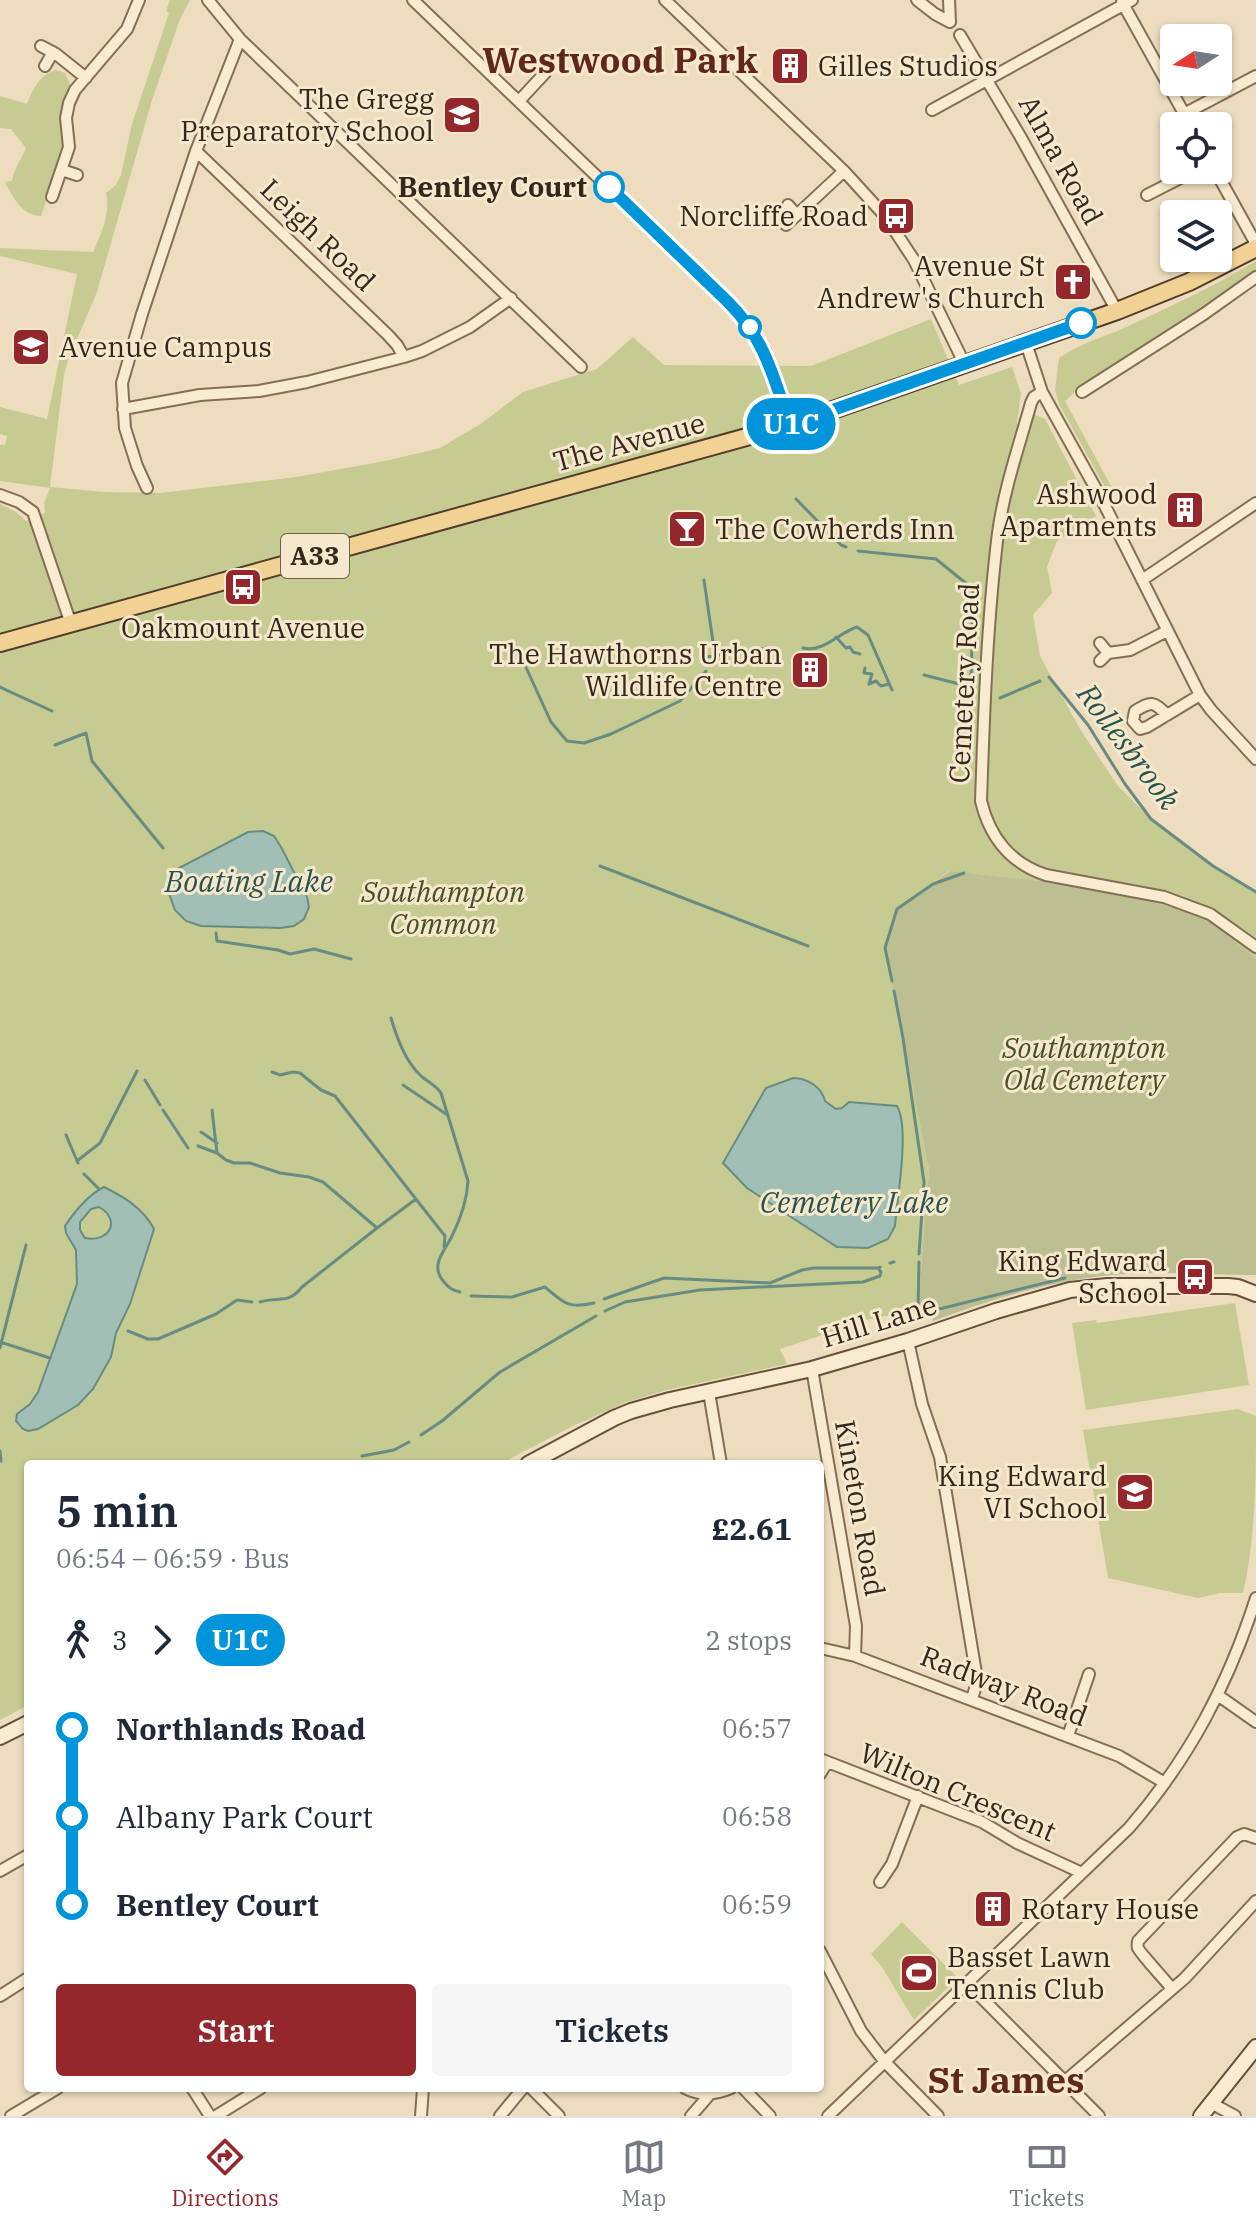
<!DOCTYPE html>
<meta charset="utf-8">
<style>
:root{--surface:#fff;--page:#f6f6f7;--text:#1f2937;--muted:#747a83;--line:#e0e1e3;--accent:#94272b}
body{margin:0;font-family:"IBM Plex Serif",serif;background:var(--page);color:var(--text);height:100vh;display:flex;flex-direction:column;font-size:30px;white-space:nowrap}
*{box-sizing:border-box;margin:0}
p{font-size:26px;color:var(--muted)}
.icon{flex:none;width:44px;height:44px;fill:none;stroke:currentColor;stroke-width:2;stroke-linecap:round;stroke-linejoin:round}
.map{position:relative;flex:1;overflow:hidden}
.details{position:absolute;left:24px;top:1460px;width:800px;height:632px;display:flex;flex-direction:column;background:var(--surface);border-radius:8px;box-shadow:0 2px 6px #0004}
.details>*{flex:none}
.badge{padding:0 16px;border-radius:26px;font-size:28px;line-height:52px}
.needle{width:52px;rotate:258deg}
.tools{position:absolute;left:1160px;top:24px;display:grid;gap:16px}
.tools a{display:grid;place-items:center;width:72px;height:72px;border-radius:8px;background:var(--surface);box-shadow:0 2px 6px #0004;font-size:40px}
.map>.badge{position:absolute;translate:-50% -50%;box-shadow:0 0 0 4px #fff}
.legs{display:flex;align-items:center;gap:12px;height:88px;padding:0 32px;font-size:26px}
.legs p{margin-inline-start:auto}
.headline{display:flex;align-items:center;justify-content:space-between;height:136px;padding:0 32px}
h1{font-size:44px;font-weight:600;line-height:60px}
.cta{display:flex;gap:16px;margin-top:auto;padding:16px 32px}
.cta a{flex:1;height:92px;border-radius:8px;background:var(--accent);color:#fff;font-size:32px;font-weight:600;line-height:92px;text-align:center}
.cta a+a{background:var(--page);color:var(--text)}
ul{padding:0 32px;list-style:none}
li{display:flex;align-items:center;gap:28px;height:88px;font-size:30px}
li i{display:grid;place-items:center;width:12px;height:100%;margin:0 10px;background:currentColor}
li i::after{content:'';width:20px;height:20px;margin:-10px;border:6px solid;border-radius:50%;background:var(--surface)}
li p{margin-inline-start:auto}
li:first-child i{background:linear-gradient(#0000 50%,currentColor 0)}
li:last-child i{background:linear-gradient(currentColor 50%,#0000 0)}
.tab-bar{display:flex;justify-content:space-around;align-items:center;height:112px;border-top:2px solid var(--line);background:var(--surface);font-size:22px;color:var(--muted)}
.tab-bar a{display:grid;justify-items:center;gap:4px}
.tab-bar .active{color:var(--accent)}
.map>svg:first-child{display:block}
</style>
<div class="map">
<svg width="1256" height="2116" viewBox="0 0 1256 2116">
<rect width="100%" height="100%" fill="#edddbe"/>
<path fill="#c6cb92" d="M170 0H190L180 19 152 100 97 292 69 358 64 375 50 487 105 492 160 493 296 477 385 461 440 448 482 423 523 392 597 369 633 337 664 365 811 366 931 319 959 385 1012 367 1021 393 1017 424 1030 428 1033 414 1045 419 1096 516 1057 541 1047 567 1052 593 1033 615 1040 656 1080 729 1118 786 1156 824 1213 866 1256 892V959L1212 922 1134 898 1042 881 949 871 897 909 885 948 929 1170 918 1310 870 1319 780 1349 787 1364 667 1390 627 1402 573 1426 500 1464H28V1705L0 1720V504L16 512 26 521 45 513 44 503 50 488 0 481V445H5L7 436 0 434V407L47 419 77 274 0 256V248L93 252C101 234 111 213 106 193L116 185 121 175 132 124 169 13 166 11Z
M56 70 65 73 70 84 62 111 65 141 62 156 41 216C21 215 14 198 5 182L12 181C14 169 21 160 26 148L11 129 0 128V96L27 104C33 89 39 75 56 70Z
M1256 261V274L1217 301 1084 384 1065 401 1112 488 1107 491 1059 404 1055 390 1059 358C1077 345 1101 338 1122 329 1167 308 1213 287 1256 261Z
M1235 1303 1249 1385 1086 1410 1072 1323 1096 1320 1097 1323Z
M1238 1409 1256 1416C1256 1475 1256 1537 1243 1593H1220L1198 1598 1108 1578 1083 1430Z
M902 1922 958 1978 914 2020 882 1967 871 1954Z"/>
<path fill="#bbbf92" d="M950 871 1042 881 1134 898 1187 911 1212 922 1256 959V1275C1213 1275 1169 1271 1126 1274 1059 1278 995 1298 933 1321L930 1308 918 1310 929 1170 885 948 897 909Z"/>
<path fill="#a1bfb5" stroke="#698c82" stroke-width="2" fill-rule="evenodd" d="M263 831 274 836 281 847 307 897 309 907 304 919 294 926 280 928 201 926 186 921 175 910 168 891 169 878 177 869 248 832Z
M793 1078C807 1078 822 1087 825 1101L836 1109 842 1108 849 1102 897 1106C910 1128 897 1199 895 1226L888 1239 868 1248 837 1247 747 1188 723 1163 766 1088Z
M104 1187C124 1197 143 1208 154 1229L130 1304 116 1333 111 1357 93 1389 78 1405 38 1429 28 1431 23 1429 16 1421 17 1414 30 1404 38 1392 77 1284 76 1250 66 1233 65 1226C75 1211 88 1195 104 1187ZM99 1207C122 1220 109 1243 85 1238L80 1230V1222L91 1209Z"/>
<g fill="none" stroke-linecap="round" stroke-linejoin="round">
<path stroke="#698c82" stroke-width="3" d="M796 499 841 545 846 547
M858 551 936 559 973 589 971 687 924 675
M704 580 715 656 710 665
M836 637 846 648 850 647 853 652 860 654
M803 648C823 653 838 633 857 627L868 635 892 690
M517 653 524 663 551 722 567 741 584 743 611 734 680 701 706 671
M706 657 767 648
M865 668 864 673 872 674 869 684 876 681 881 686 889 684
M1049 677 1088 725 1125 784 1151 819 1213 866 1256 892
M0 687 52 711
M1000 698 1040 681
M55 745 86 733 92 761 163 848
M600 866 808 946
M216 933 217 941 278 950 290 954 314 949 351 959
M892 981 885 948 897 909 933 884 964 873
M894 991 903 1038 924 1182 919 1254
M391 1018C397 1038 405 1061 421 1076 428 1082 436 1085 441 1093L468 1181C467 1199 460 1220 452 1236 445 1251 429 1265 444 1282 449 1288 452 1290 460 1292
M272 1072 280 1075 293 1072 300 1073 321 1090 335 1096 445 1236 444 1247
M145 1080 160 1105
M403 1085 446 1114
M163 1110 188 1148
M212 1110 217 1153 226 1160 234 1163H250L280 1173 309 1177 323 1182 377 1228 416 1199
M201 1132 217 1143
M66 1135 78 1163
M198 1146 217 1153
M77 1161 100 1143 137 1071
M84 1174 99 1189
M919 1262 918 1310 931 1311 1065 1278
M890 1263 894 1262
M471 1296 512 1297 545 1287C564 1303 568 1309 594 1303
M604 1299 664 1278 770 1283 802 1270 814 1268H878
M260 1302C279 1296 288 1305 302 1287L377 1228
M605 1311 625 1302 700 1290 863 1282 880 1276 881 1272 878 1268 880 1267
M128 1331 148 1339H158L216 1314 237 1300 252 1302
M0 1342 50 1358
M0 1348 26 1245
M421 1435 442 1421 500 1372 596 1316
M0 1451 1 1461
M362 1456 394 1450 409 1442"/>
<defs>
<path id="street" d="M208 0 240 39 581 367
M413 0 735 309 752 330 765 351 790 425
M665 0 844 171 885 216 914 260 965 365
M917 0 935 14 950 22 949 0
M1122 2 1191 126
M960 35 1020 136 1117 311
M41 46 56 54 86 78
M45 66 53 52
M519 101 545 73 552 58
M932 110 1132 0
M1184 114 1256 76
M196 151 388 335 397 345 404 357
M62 170 77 175
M1215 170 1256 244
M1147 195 1196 170
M52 197 69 147 66 118 69 103 75 90 127 29 139 0
M788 205 797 215
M786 225 844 171
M1026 343 1042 392 1101 498 1200 695 1211 710 1256 759
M1042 392 1034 397 1031 403C1019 446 1004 489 998 533 987 622 984 712 981 801 990 838 1010 863 1046 875L1164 897 1210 914 1256 947
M1082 392 1204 314 1256 277
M123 409 200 395 259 391 307 382 404 357 422 351 470 327 511 298
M147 488 137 466 125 428 122 383 142 314 196 151 240 39
M0 495 19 502 33 512 71 624
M1142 580 1256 503
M1100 643 1108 653
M1100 661 1108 653 1130 650 1167 631
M1167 715C1153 701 1152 701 1135 711L1133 721 1140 729 1147 727 1200 695
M908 1341 922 1404 940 1457 976 1673 977 1682 972 1699
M812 1369 856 1626 855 1656
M709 1392 721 1464
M820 1648 855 1656 1119 1756 1165 1783
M1219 1696 1256 1722
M1068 1736 1089 1674
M820 1759 982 1822 1017 1843 1082 1873
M820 1774 827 1763
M0 1871 28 1855
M880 1882 892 1864 918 1796
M820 1951 861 2031 884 2061 938 2116
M967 1983 1099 2116
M1172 1989C1167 1982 1139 1952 1138 1948 1137 1946 1138 1943 1138 1941L1237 1837 1244 1834 1256 1838
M0 1996 28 1978
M1064 2082 1185 1978 1256 1901
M192 2088 210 2116
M531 2088 559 2116
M685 2088C700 2096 715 2095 731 2088
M743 2088 770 2116
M1211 2103 1235 2116
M11 2116 58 2088
M216 2116 261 2088
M421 2116 423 2088
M500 2116 523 2088
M691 2116 710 2094
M828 2116 1129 1828C1189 1759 1228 1685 1256 1598"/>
<path id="secondary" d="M528 1464 614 1418 631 1411 670 1400 812 1369 908 1341 996 1311 1070 1290 1107 1286H1228L1238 1287 1256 1294
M0 1737 28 1723
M1201 2116 1256 2047"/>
<path id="primary" d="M0 643 790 425 1117 311 1189 282 1256 248"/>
</defs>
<use href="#street" stroke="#856e57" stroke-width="14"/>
<use href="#secondary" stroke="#674f3a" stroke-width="18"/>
<use href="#primary" stroke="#523c2b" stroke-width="20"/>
<use href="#street" stroke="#f8ebd0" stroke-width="10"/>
<use href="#secondary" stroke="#f8ebd0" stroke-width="14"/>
<use href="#primary" stroke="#f2d294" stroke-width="16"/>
</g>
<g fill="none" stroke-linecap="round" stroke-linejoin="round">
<defs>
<path id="line-1" d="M609 187 728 302C765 339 773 376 790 425L1081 323"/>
</defs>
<use href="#line-1" stroke="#fff" stroke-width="18"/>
<use href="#line-1" stroke="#0095da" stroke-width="12"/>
</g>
<defs>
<symbol id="building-square" viewBox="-11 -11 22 22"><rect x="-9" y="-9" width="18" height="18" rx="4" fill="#94272b" stroke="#f5e8cd"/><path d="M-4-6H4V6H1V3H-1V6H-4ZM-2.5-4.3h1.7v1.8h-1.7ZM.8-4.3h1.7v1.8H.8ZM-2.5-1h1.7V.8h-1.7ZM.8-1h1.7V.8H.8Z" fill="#fff"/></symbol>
<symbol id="school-square" viewBox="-11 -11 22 22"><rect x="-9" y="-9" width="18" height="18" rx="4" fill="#94272b" stroke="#f5e8cd"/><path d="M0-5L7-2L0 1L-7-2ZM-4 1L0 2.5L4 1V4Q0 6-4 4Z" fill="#fff"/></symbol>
<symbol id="bus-square" viewBox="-11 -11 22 22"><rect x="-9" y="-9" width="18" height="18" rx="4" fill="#94272b" stroke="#f5e8cd"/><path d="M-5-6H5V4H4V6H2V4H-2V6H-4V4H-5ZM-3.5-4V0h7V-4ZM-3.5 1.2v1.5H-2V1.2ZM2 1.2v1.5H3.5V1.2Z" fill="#fff"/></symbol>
<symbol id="church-square" viewBox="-11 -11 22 22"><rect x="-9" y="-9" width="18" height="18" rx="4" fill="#94272b" stroke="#f5e8cd"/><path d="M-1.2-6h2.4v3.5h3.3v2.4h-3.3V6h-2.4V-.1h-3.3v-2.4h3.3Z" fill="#fff"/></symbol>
<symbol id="university-square" viewBox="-11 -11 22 22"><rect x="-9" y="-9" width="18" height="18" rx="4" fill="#94272b" stroke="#f5e8cd"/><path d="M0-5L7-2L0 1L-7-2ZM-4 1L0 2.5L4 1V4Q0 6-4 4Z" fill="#fff"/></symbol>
<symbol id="bar-square" viewBox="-11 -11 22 22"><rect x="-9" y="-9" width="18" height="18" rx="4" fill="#94272b" stroke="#f5e8cd"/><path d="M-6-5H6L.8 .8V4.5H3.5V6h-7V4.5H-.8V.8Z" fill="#fff"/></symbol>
<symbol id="stadium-square" viewBox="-11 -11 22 22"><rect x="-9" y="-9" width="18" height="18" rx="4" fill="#94272b" stroke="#f5e8cd"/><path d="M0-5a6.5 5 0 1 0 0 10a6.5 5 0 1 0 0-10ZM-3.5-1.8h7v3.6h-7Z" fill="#fff"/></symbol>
</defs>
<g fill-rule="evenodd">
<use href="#building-square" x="768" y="44" width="44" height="44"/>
<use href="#school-square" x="440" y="93" width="44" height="44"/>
<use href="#bus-square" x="874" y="194" width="44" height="44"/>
<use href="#church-square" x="1051" y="260" width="44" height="44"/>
<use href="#university-square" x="9" y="325" width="44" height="44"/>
<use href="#building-square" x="1163" y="488" width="44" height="44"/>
<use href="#bar-square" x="665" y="507" width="44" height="44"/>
<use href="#bus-square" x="221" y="565" width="44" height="44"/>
<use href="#building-square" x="788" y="648" width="44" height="44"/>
<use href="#bus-square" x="1173" y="1255" width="44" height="44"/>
<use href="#school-square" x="1113" y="1470" width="44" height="44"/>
<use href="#building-square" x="971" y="1887" width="44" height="44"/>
<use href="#stadium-square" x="897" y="1951" width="44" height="44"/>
</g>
<g fill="#fff" stroke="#0095da" stroke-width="4">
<circle cx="609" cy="187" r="14"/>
<circle cx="1081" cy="323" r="14"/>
<circle cx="750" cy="327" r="10"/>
</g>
<g text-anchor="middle" stroke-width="6" stroke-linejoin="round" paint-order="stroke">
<rect fill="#f5e8cd" stroke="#6e6150" stroke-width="2" x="281" y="534" width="68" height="44" rx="6"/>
<g font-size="26" font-weight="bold" fill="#34271b">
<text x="315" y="565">A33</text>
</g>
<g font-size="28" fill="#34271b" stroke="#f5e8cd" text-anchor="end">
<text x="818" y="76" text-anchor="start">Gilles Studios</text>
<text x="434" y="109">The Gregg<tspan x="434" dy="32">Preparatory School</tspan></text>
<text x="868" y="226">Norcliffe Road</text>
<text x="1045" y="276">Avenue St<tspan x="1045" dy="32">Andrew's Church</tspan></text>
<text x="59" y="357" text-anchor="start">Avenue Campus</text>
<text x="1157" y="504">Ashwood<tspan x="1157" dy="32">Apartments</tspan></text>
<text x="715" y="539" text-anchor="start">The Cowherds Inn</text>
<text x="243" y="638" text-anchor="middle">Oakmount Avenue</text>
<text x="782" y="664">The Hawthorns Urban<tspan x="782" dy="32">Wildlife Centre</tspan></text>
<text x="1167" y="1271">King Edward<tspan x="1167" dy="32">School</tspan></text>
<text x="1107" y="1486">King Edward<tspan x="1107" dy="32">VI School</tspan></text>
<text x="1021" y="1919" text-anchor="start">Rotary House</text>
<text x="947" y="1967" text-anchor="start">Basset Lawn<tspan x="947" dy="32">Tennis Club</tspan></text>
</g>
<g font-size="28" fill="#34271b" stroke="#f5e8cd">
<text transform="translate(1061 160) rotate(61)" y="10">Alma Road</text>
<text transform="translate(318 235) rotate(44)" y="10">Leigh Road</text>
<text transform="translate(629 442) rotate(-15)" y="10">The Avenue</text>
<text transform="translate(964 683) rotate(-87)" y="10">Cemetery Road</text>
<text transform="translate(879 1321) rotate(-17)" y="10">Hill Lane</text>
<text transform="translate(860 1508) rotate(80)" y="10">Kineton Road</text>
<text transform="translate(1004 1686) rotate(21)" y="10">Radway Road</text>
<text transform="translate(958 1792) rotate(23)" y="10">Wilton Crescent</text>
</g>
<g font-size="28" font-weight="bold" fill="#34271b" stroke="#f5e8cd" text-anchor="end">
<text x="587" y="197">Bentley Court</text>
</g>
<g font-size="28" font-style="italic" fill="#465122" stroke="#f5e8cd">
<text x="443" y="902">Southampton<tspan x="443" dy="32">Common</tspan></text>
<text x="1084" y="1058">Southampton<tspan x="1084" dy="32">Old Cemetery</tspan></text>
</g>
<g font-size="30" font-style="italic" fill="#2b5450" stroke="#f5e8cd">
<text transform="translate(1128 747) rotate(53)" y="10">Rollesbrook</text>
<text x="249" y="892">Boating Lake</text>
<text x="854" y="1213">Cemetery Lake</text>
</g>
<g font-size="36" font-weight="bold" fill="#61271b" stroke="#f5e8cd">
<text x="620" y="73">Westwood Park</text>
<text x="1006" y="2093">St James</text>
</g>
</g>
</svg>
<div class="tools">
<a><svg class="needle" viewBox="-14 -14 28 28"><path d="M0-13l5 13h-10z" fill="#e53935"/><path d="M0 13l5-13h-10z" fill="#747a83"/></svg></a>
<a><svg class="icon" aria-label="locate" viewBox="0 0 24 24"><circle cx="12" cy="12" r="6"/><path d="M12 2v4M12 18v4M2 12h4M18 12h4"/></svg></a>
<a><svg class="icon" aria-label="layers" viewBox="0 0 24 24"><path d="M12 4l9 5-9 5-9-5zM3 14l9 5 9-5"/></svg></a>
</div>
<b class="badge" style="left:791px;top:424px;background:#0095da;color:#fff">U1C</b>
<section class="details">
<div class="headline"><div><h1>5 min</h1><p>06:54 – 06:59 · Bus</p></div><b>£2.61</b></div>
<div class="legs"><svg class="icon" aria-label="walk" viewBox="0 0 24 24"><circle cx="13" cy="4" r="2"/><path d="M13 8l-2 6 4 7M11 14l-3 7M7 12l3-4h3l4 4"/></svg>3<svg class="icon" aria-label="forward" viewBox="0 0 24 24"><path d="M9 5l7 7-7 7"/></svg><b class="badge" style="background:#0095da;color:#fff">U1C</b><p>2 stops</p></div>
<ul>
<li><i style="color:#0095da"></i><b>Northlands Road</b><p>06:57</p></li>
<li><i style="color:#0095da"></i><span>Albany Park Court</span><p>06:58</p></li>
<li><i style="color:#0095da"></i><b>Bentley Court</b><p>06:59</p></li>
</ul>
<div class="cta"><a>Start</a><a>Tickets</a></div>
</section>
</div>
<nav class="tab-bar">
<a class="active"><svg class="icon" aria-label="directions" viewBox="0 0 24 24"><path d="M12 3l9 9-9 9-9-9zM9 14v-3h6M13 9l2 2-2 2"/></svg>Directions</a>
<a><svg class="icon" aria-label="map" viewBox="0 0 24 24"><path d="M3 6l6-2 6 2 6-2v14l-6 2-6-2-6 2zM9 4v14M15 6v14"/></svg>Map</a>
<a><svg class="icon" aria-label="tickets" viewBox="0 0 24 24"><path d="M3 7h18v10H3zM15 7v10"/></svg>Tickets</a>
</nav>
